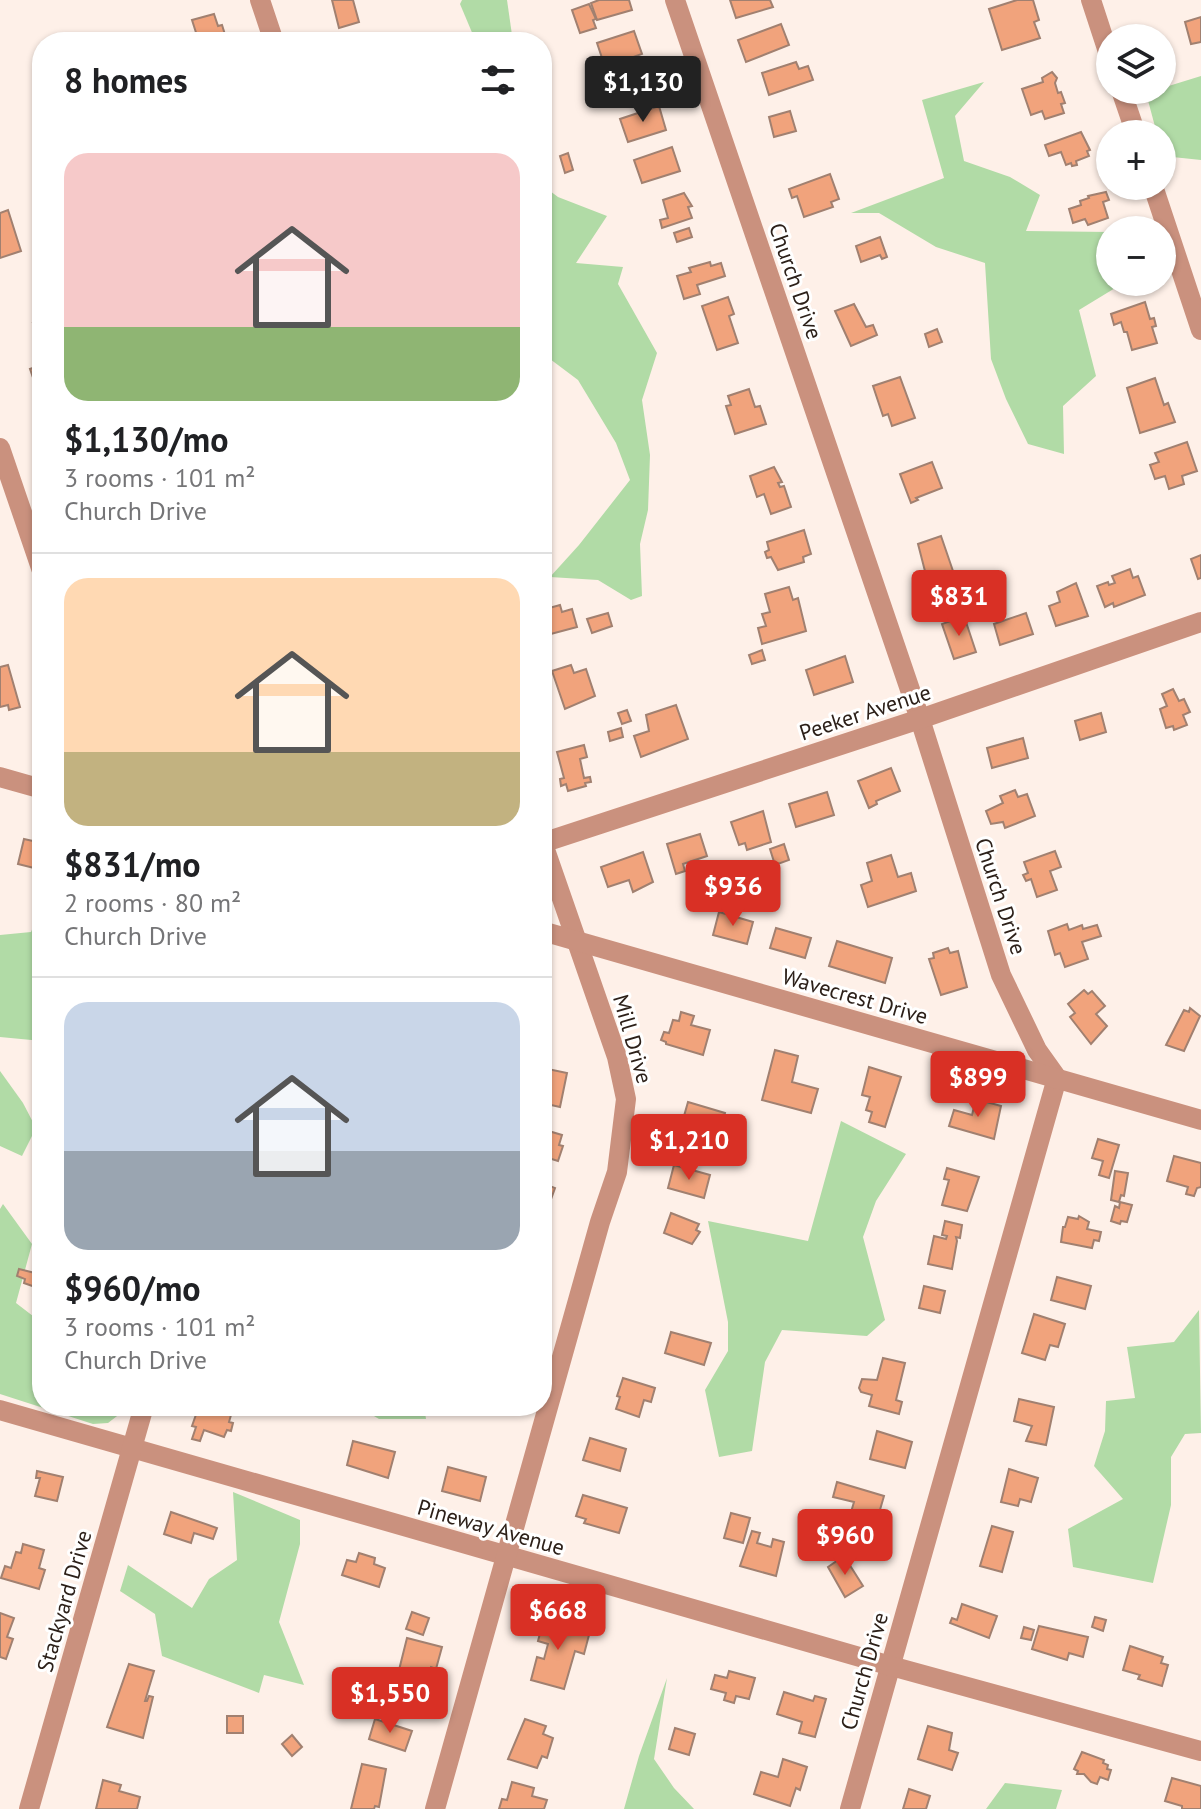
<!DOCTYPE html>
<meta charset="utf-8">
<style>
body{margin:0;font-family:"PT Sans",sans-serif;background:#f6f6f6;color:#202124;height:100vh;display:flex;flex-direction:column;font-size:30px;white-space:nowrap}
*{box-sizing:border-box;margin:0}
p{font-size:26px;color:#757577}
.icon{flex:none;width:44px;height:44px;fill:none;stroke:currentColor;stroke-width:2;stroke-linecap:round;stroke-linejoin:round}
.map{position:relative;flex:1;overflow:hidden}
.panel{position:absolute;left:32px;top:32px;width:520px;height:1384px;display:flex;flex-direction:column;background:#fff;border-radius:32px;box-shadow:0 2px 6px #0004}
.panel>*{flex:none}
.tools{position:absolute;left:1096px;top:24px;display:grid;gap:16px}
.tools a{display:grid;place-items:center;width:80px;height:80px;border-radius:50%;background:#fff;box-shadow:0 2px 6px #0004;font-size:40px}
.price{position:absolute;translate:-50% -68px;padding:0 18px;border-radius:8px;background:#d93025;color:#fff;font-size:26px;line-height:52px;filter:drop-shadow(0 2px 4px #0008)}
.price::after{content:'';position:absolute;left:50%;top:48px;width:24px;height:18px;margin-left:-12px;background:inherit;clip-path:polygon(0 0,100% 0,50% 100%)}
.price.on{background:#222;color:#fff}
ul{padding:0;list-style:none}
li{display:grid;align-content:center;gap:16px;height:424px;padding:0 32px}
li+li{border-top:2px solid #e0e0e0}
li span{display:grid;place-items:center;height:248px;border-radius:24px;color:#555}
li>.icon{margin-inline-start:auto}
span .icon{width:144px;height:144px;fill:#fffc;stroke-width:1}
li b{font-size:34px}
h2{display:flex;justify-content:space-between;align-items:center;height:96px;padding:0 32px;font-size:34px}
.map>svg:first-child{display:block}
.green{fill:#b1dba6}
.building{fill:#f1a37c;stroke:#a18070;stroke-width:2}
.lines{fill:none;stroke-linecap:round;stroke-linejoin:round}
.minor{stroke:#ca917e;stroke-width:20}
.tertiary{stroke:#ca917e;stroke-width:20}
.labels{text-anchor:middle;stroke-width:6;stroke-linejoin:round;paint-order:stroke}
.street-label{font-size:22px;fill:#2c2019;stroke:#fff}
</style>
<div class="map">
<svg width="1201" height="1809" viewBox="0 0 1201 1809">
<rect width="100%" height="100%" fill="#fef0e8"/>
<!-- green -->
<g class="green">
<path d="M462,0H507L513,42H476L460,4Z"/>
<path d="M1201,76V160L1163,156L1162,134H1157L1146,93Z"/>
<path d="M984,82L955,116L964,161L1010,177L1040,195L1026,231L1110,232V282H1125L1079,310L1096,376L1063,406L1064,454L1028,444L1006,399L991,359L985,263L936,247L879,213H851L944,178L922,100Z"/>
<path d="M542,185L558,197L607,216L576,263L623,267L618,284L657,353L642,400L650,455L648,510L640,544L642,596L631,600L598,580L550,577L579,545L630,480L616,443L578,380L542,353Z"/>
<path d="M42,905V1041L0,1037V935L31,932Z"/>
<path d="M0,1071L23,1103L36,1128L22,1156L0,1146Z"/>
<path d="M841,1121L906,1154L876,1201L863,1237L885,1320L867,1336L782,1330L765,1362L752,1451L719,1457L705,1390L728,1351V1322L708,1221L808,1241Z"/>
<path d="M3,1204L32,1244L16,1303L42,1323V1406H123L121,1413L108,1423L93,1424L0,1394V1209Z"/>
<path d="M1199,1310L1201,1433L1185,1434L1171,1457V1505L1153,1583L1073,1567L1068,1529L1123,1499L1094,1466L1105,1431L1106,1401L1135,1398L1127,1347L1174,1342Z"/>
<path d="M357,1406H424L426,1419H379Z"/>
<path d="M233,1492L300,1520V1544L279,1622L304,1685L264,1675L259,1693L162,1656L155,1614L120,1591L128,1565L192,1608L209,1579L237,1560Z"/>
<path d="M667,1678L654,1759L674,1788L694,1809H624L639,1756Z"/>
<path d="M1005,1783L1062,1790L1056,1809H986Z"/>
</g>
<!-- building -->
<g class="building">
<path d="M332,0H353L359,22L339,28Z"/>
<path d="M599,0H629L632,10L597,20L591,3Z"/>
<path d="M730,0H770L773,7L736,18Z"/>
<path d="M1017,0H1033L1039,20L1034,22L1040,38L1002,50L989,9Z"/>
<path d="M589,4L596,19L593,20L596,28L580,33L572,10Z"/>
<path d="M214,14L218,26L222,25L227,41L199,42L192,20Z"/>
<path d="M1201,17V42L1191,44L1185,22Z"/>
<path d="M781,24L789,45L746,62L738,40Z"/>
<path d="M634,31L642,54L605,67L597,43Z"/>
<path d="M796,62L799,69L808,66L813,80L769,95L762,73Z"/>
<path d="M647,69L654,91L618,103L611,81Z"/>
<path d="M1052,72L1057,78L1055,83L1058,93L1061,92L1065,103L1061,104L1064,113L1045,119L1042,111L1031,115L1022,89L1043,82L1042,78Z"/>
<path d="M659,106L666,130L628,142L620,119Z"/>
<path d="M790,111L796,131L774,137L769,117Z"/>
<path d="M1081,132L1090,150L1087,151L1089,156L1076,161L1077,165L1072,166L1071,163L1066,165L1061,152L1049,156L1045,145Z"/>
<path d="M672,147L680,171L642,183L634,160Z"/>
<path d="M568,153L573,170L565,173L560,156Z"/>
<path d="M830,174L839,199L831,202L833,207L804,217L797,196L792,198L789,189Z"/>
<path d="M1106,192L1109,200L1103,202L1108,218L1088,225L1085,219L1073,223L1069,209L1081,205L1080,201L1089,198L1088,196Z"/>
<path d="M684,193L692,206L688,207L692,218L662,228L660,220L668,218L663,200Z"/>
<path d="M8,210L21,251L0,258V213Z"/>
<path d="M689,228L692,237L677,242L674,233Z"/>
<path d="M880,237L887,257L882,259L880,255L861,262L856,246Z"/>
<path d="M710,262L711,266L721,263L725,276L697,285L700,294L684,299L677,276L691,272L689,268Z"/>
<path d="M728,297L734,314L729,316L738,343L717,350L702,306Z"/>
<path d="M1145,302L1150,319L1154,318L1156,326L1152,327L1157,343L1132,350L1127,332H1124L1121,322L1114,325L1111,314Z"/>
<path d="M854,304L866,327L873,325L877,335L851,346L835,311Z"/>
<path d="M42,312V329L37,332L33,323L37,322L35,315Z"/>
<path d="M937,329L942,342L929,347L925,334Z"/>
<path d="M42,365V404L30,369Z"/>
<path d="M900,377L915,418L892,426L888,414L883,416L873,386Z"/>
<path d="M1155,378L1164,405L1168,403L1175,422L1140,433L1127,388Z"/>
<path d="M749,389L755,407L760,406L766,424L735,434L726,406L731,405L728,396Z"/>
<path d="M1187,442L1197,471L1182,476L1184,484L1169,489L1165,476L1155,479L1150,465L1159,462L1155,453Z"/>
<path d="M932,462L942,488L916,498L918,500L911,503L900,474Z"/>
<path d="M774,467L782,482L778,483L780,487L784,486L791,507L771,514L764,494L757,497L750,476Z"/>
<path d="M804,530L811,554L803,557L804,562L778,570L771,557L767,558L765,552L769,550L767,542Z"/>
<path d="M941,536L953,571L927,579L918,544Z"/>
<path d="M1201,555V578L1198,579L1191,559Z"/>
<path d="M1130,569L1133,578L1138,576L1145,595L1114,607L1113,603L1105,607L1097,586L1108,582L1109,585L1115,583L1112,576Z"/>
<path d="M1076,583L1088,616L1056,626L1049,606L1060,602L1057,592Z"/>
<path d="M789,587L793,600L798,598L806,631L762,644L758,628L766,626L762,614L770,612L765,594Z"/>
<path d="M560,605L562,612L572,609L577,627L547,635L542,610Z"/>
<path d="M608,613L612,626L592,633L587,619Z"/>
<path d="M1026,613L1033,634L1000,645L994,624Z"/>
<path d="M964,616L976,652L954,659L942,624Z"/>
<path d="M762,650L765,660L752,664L749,655Z"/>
<path d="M845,656L853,682L814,695L806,670Z"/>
<path d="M8,665L20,707L9,710L8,705L0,707V667Z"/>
<path d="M571,665L574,673L586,669L595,696L565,709L552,671Z"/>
<path d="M1173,689L1179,701L1184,699L1190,712L1183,715L1187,725L1174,730L1173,726L1166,728L1160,709L1167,706L1162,694Z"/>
<path d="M676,705L688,739L641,757L634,736L649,731L646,715Z"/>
<path d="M627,710L631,721L622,724L618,713Z"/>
<path d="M1101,713L1106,732L1080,740L1075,721Z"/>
<path d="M621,728L623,737L610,741L608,732Z"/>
<path d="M1023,738L1028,758L992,768L987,748Z"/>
<path d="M584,745L587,757L580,759L584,778L590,777L591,782L585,783L586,786L568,791L566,784L561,786L560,779L564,778L557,752Z"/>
<path d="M891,768L900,791L876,801L877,804L869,808L858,781Z"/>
<path d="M1015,790L1018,797L1027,794L1035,816L1005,828L1003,822L991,824L986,811L1003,803L1000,796Z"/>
<path d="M827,792L834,815L796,827L789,804Z"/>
<path d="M763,811L771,842L747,850L745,843L739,845L731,822Z"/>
<path d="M700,834L707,856L683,864L685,871L676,874L667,844Z"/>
<path d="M24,839L42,843V870L18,864Z"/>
<path d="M784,844L789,860L775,865L770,849Z"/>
<path d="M1055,851L1061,867L1050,871L1057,890L1037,897L1031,879L1026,881L1023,875L1028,873L1024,862Z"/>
<path d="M643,852L653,882L633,892L629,880L608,887L601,867Z"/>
<path d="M891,855L898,877L911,873L916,891L868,907L861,885L872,881L867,863Z"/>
<path d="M719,912L753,922L747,944L713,935Z"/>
<path d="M1067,924L1069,930L1082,925L1083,929L1097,925L1101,936L1082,942L1088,959L1065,967L1060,953L1055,955L1048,931Z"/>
<path d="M776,928L811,938L805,958L770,948Z"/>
<path d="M837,941L892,958L885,983L829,966Z"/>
<path d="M948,948L950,953L958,951L967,987L941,995L929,959L934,958L933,953Z"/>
<path d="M1084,990L1088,994L1092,991L1105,1006L1096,1014L1107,1026L1091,1044L1070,1017L1075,1013L1068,1004Z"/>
<path d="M1190,1008L1200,1016L1184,1051L1166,1045L1184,1010L1189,1012Z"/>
<path d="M681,1012L694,1016L691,1025L710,1030L703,1055L666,1044V1042L661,1040L664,1032L669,1033L673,1020L679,1021Z"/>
<path d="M775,1050L798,1056L792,1082L818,1089L811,1113L762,1100Z"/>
<path d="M869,1067L901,1077L885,1127L869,1122L872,1112L866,1110L870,1097L862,1095Z"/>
<path d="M543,1068L567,1073L560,1107L542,1103Z"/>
<path d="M976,1099L1001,1106L994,1139L949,1126L954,1110L972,1115Z"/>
<path d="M688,1102L725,1113L719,1135L705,1131L704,1135H701L697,1150L676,1144Z"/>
<path d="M542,1129L562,1135L559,1145L563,1146L558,1161L542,1156Z"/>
<path d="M1098,1139L1119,1145L1109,1178L1099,1175L1103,1161L1092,1158Z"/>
<path d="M1174,1156L1201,1163V1187L1197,1188L1194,1196L1186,1194L1188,1187L1167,1181Z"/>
<path d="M674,1165L710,1175L704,1198L668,1188Z"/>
<path d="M947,1168L979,1177L967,1211L942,1205L949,1180L944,1179Z"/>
<path d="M1115,1171L1128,1173L1124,1196L1121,1195L1119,1202L1111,1200Z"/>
<path d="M542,1183L555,1188L550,1202L547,1201L542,1220Z"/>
<path d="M1120,1202L1132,1205L1127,1222L1121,1221L1120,1224L1111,1221L1115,1206L1119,1208Z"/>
<path d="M671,1213L699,1224L696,1230L700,1232L692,1244L664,1233Z"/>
<path d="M1079,1216L1089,1222L1087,1229L1101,1232L1099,1241L1094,1240L1092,1248L1061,1242L1063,1227H1065L1068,1217L1078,1219Z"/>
<path d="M945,1221L962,1225L960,1238L956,1237L957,1241L952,1269L928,1264L934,1236L946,1239L947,1236L942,1235Z"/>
<path d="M19,1269L39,1274L35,1287L24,1283L25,1279L17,1276Z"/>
<path d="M1057,1277L1091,1286L1085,1309L1051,1300Z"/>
<path d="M924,1286L945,1291L940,1313L919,1308Z"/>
<path d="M1034,1314L1065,1324L1058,1347L1050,1345L1045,1360L1022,1353Z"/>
<path d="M671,1332L711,1343L704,1365L665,1353Z"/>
<path d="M883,1358L905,1363L896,1400L902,1402L899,1414L869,1406L872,1395L861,1392L859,1388L862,1379L877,1380Z"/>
<path d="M623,1378L655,1388L651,1402L644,1400L639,1417L616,1409L620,1397L617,1396Z"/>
<path d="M1019,1399L1054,1407L1046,1445L1026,1441L1032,1426L1014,1421Z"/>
<path d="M199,1406L231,1415L229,1422L233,1423L231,1431L227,1430L224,1437L204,1430L200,1441L192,1439L196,1427L192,1426Z"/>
<path d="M877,1431L912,1442L905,1468L870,1459Z"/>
<path d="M590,1438L626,1449L620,1471L583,1460Z"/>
<path d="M353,1441L395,1452L388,1478L347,1465Z"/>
<path d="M448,1467L486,1477L480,1501L442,1491Z"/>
<path d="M1009,1469L1038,1478L1031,1502L1020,1499L1018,1506L1001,1502Z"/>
<path d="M37,1471L63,1477L57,1501L35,1496L40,1478H36Z"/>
<path d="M837,1482L884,1496L875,1527L849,1519L854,1502L833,1497Z"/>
<path d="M583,1495L627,1508L619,1533L584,1523L586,1519L576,1516Z"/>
<path d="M171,1512L217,1528L213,1539L194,1533L191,1543L164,1534Z"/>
<path d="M731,1513L750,1518L743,1543L724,1538Z"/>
<path d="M992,1526L1013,1532L1002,1572L980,1566Z"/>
<path d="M752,1531L760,1533L757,1543L771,1547L773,1539L784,1542L776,1576L740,1566Z"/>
<path d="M23,1544L44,1550L39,1568L45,1570L39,1589L1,1578L5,1566L11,1568L16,1552L21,1553Z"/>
<path d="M359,1553L375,1558L374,1564L385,1568L379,1587L342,1575L347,1560L356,1562Z"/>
<path d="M844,1556L863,1586L845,1597L828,1567Z"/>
<path d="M962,1604L997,1616L989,1638L950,1623L952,1618L957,1620Z"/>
<path d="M412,1612L429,1618L423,1635L406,1629Z"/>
<path d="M0,1613L14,1618L7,1637L13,1639L6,1659L0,1657Z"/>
<path d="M1095,1617L1106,1620L1103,1631L1092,1627Z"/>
<path d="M544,1618L583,1629L581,1633L589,1635L584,1654L575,1651L564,1689L531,1680L537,1657L544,1659L548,1644L538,1641Z"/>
<path d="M1039,1626L1088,1637L1083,1657L1069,1653L1067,1660L1032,1649Z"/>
<path d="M1024,1627L1034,1630L1031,1640L1021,1638Z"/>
<path d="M407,1638L442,1647L436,1669L431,1667L428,1678L412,1674L410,1681L397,1678Z"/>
<path d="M1130,1646L1163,1657L1161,1663L1168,1665L1162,1686L1138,1679L1140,1675L1123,1670Z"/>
<path d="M129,1664L154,1671L145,1701H147L149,1696L153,1697L143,1738L107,1727Z"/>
<path d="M729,1671L755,1678L749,1699L736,1696L734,1703L724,1700L726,1693L711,1689L715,1675L727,1678Z"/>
<path d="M784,1692L813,1701L815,1696L826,1699L815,1737L799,1733L802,1722L777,1714Z"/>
<rect x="227" y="1716" width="16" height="17"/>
<path d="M375,1719L412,1731L405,1751L369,1739Z"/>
<path d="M525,1719L546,1726L543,1734L553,1738L547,1758L542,1756L537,1768L508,1759Z"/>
<path d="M928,1726L952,1733L949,1750L958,1753L952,1770L918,1759Z"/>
<path d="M675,1728L695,1734L689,1755L669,1749Z"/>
<path d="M292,1735L302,1747L292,1756L282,1744Z"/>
<path d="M1082,1752L1104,1760L1103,1763L1108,1765L1107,1769L1111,1770L1108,1780L1100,1777L1097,1784L1091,1782L1084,1774H1077L1078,1771L1074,1769Z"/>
<path d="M783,1759L807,1767L800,1790L796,1788L790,1806L754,1794L761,1772L778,1777Z"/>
<path d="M362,1764L386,1769L379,1807L375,1806L374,1809H351Z"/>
<path d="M1172,1778L1201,1786V1809H1182V1806L1165,1801Z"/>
<path d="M103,1780L121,1785L119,1791L140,1797L137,1809H96Z"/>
<path d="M512,1782L534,1788L532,1796L547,1800L544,1809H499L502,1799L507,1800Z"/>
<path d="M909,1789L930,1796L926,1809H903Z"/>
</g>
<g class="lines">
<!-- minor -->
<g class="minor">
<path d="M260,0L274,42"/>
<path d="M675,0L920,719L1001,975L1037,1050L1057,1078L850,1809"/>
<path d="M1091,0L1110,58"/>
<path d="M1121,90L1136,134"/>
<path d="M1153,186L1201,330"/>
<path d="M0,448L42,571"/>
<path d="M542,843L920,719L1201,622"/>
<path d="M0,1410L891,1666L1201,1751"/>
<path d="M29,1809L144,1406"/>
<path d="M435,1809L600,1222L617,1172L626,1099L617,1057L542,841"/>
</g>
<!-- tertiary -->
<g class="tertiary">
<path d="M0,777L42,789"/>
<path d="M542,931L1201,1120"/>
</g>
</g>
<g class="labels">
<!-- street labels -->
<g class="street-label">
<text transform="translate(796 281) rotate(71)" y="8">Church Drive</text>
<text transform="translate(865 712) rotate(-18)" y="8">Peeker Avenue</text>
<text transform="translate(1001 896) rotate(72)" y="8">Church Drive</text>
<text transform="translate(855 996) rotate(16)" y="8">Wavecrest Drive</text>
<text transform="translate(633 1039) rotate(74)" y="8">Mill Drive</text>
<text transform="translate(491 1527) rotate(16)" y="8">Pineway Avenue</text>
<text transform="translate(64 1601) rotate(-74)" y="8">Stackyard Drive</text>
<text transform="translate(864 1671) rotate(-74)" y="8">Church Drive</text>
</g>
</g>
</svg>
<div class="tools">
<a><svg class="icon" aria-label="layers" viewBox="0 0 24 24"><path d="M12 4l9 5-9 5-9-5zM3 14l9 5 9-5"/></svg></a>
<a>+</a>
<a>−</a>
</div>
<b class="price on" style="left:643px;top:124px">$1,130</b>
<b class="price" style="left:959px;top:638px">$831</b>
<b class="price" style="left:733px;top:928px">$936</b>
<b class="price" style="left:978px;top:1119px">$899</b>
<b class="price" style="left:689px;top:1182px">$1,210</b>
<b class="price" style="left:845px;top:1577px">$960</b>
<b class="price" style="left:558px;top:1652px">$668</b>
<b class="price" style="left:390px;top:1735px">$1,550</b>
<section class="panel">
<h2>8 homes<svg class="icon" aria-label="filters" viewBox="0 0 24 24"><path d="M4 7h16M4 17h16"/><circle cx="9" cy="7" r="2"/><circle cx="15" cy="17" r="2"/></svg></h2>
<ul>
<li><span style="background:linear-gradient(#f6c9c9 70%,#8fb573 0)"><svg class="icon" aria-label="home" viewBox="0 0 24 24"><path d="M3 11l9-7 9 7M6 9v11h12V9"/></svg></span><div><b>$1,130/mo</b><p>3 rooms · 101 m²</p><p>Church Drive</p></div></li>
<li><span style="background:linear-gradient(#ffd9b3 70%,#c2b280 0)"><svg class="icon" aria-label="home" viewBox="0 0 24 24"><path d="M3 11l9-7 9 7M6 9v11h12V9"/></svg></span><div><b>$831/mo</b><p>2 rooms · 80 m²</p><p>Church Drive</p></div></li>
<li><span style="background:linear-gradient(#c9d6e8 60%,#9aa5b1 0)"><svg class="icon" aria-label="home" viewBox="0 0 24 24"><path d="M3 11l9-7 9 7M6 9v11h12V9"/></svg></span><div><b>$960/mo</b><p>3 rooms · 101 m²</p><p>Church Drive</p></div></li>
</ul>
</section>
</div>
